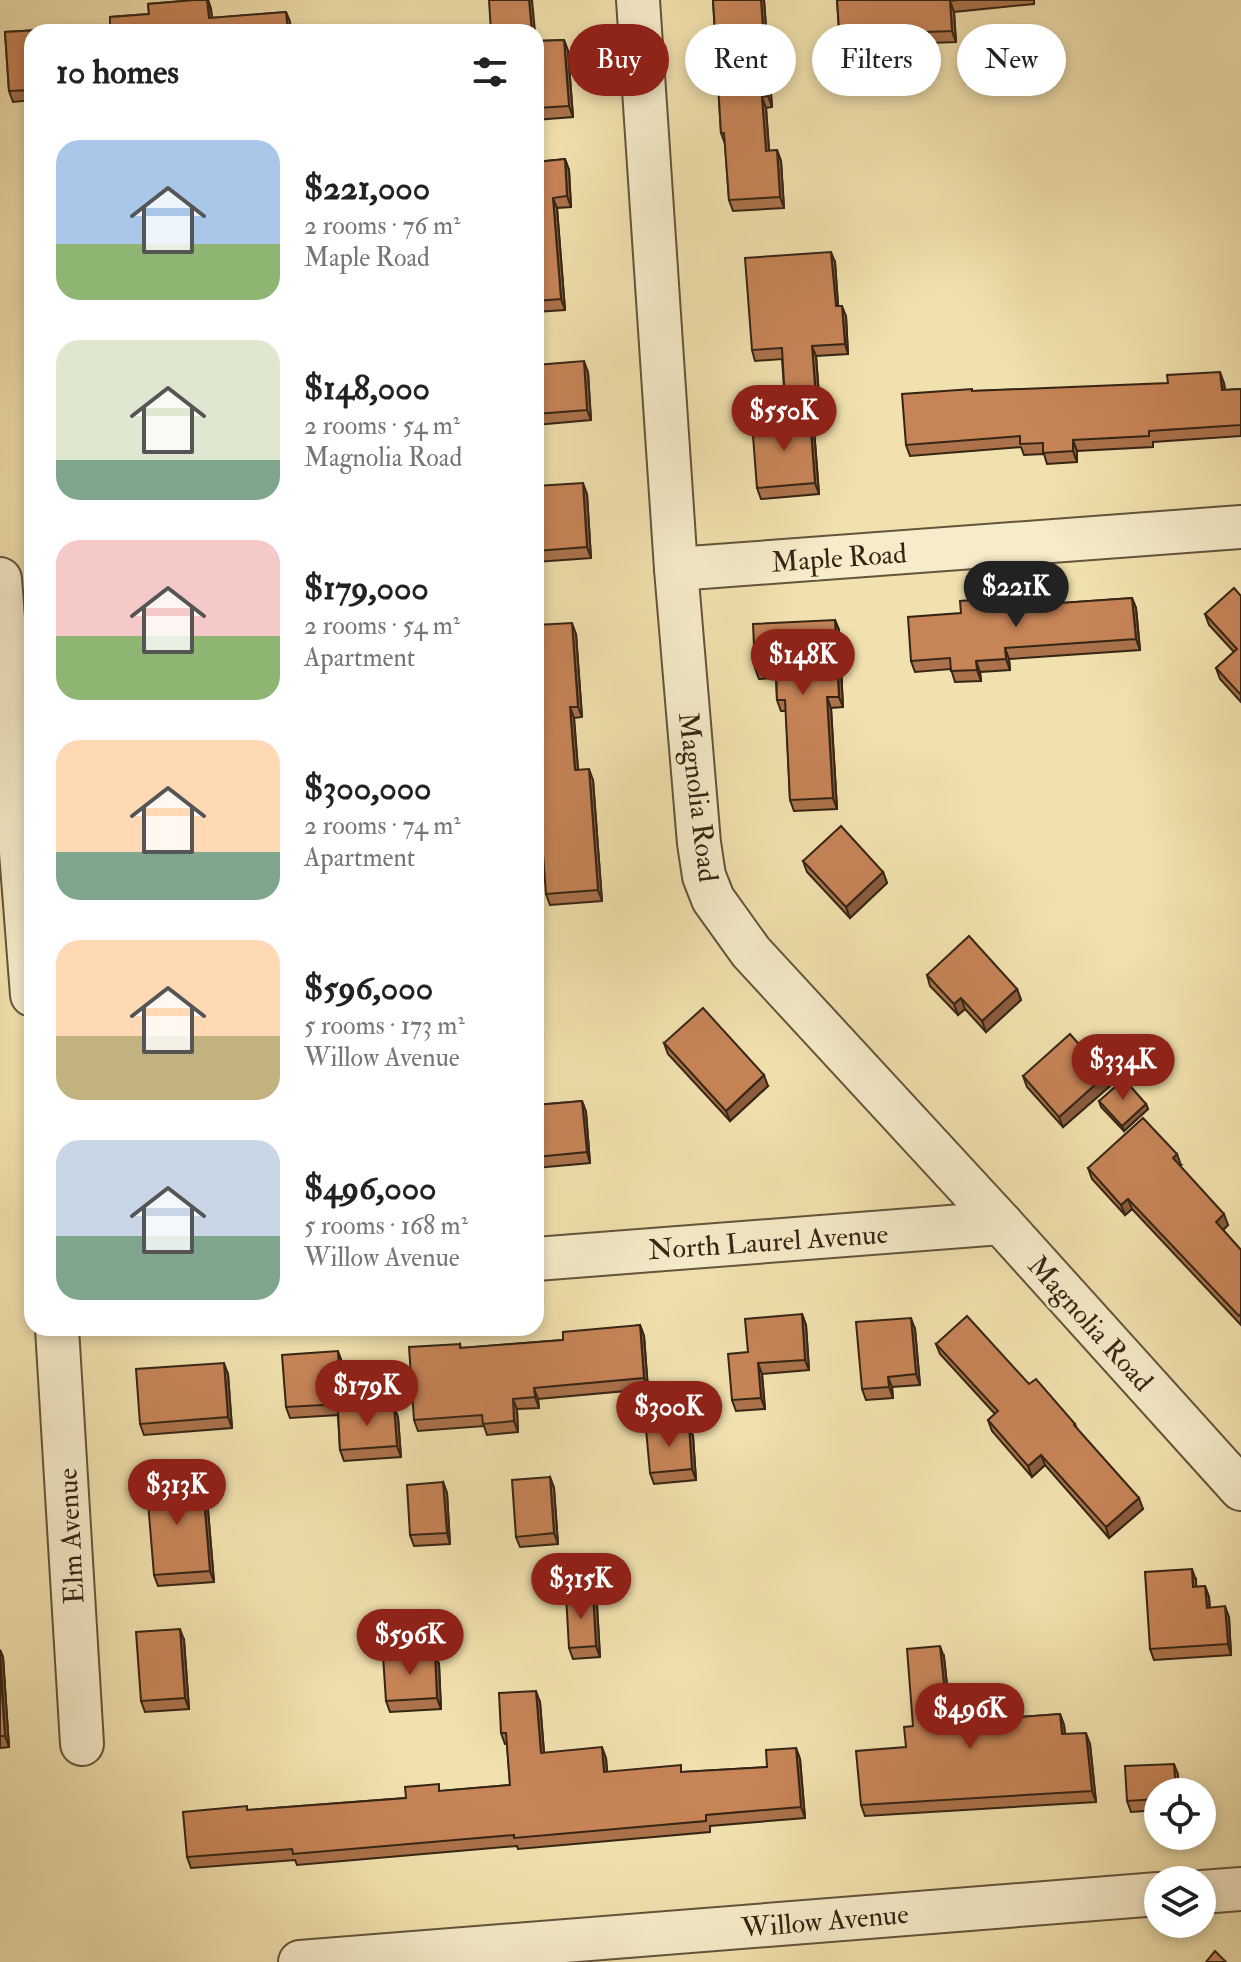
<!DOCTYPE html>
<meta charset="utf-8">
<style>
body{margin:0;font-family:"IM FELL Double Pica",serif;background:#f6f6f6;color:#222;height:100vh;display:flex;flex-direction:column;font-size:30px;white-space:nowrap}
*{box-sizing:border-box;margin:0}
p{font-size:26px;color:#767676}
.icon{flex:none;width:44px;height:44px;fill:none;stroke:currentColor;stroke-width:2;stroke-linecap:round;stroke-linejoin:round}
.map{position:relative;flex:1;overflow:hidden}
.sheet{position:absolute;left:24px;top:24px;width:520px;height:1312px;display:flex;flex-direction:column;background:#fff;border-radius:24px;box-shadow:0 4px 12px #0003}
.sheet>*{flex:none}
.banner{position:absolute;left:568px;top:24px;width:552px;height:72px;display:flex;gap:16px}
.buttons{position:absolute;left:1144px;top:1778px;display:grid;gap:16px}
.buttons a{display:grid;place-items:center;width:72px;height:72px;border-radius:50%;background:#fff;box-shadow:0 4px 12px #0003;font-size:40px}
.price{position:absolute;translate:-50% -68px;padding:0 18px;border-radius:28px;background:#8f2418;color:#fff;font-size:26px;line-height:52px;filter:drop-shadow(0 2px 4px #0008)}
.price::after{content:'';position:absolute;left:50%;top:48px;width:24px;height:18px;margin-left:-12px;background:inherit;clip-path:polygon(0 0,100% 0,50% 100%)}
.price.current{background:#222;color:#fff}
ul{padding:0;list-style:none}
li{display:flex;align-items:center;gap:24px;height:200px;padding:0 32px}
li span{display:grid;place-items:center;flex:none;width:224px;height:160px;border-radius:24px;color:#555}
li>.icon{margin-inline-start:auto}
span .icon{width:96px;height:96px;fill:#fffc;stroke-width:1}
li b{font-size:34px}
h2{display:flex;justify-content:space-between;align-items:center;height:96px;padding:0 32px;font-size:34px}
.chip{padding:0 28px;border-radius:36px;background:#fff;box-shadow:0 4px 12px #0003;font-size:28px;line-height:72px}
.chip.current{background:#8f2418;color:#fff}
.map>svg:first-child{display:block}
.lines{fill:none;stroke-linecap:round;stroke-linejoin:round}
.minor-casing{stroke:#64543b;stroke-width:46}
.minor{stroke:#f6ecca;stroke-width:42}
.wall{fill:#ab724b;stroke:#352515;stroke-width:2}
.shaded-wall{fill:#8b5c3d;stroke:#352515;stroke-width:2}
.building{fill:#c78457;stroke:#352515;stroke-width:2}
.labels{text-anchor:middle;stroke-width:6;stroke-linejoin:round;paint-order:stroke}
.street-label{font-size:28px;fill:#352515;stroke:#f6ecca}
</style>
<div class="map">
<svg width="1241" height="1962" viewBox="0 0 1241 1962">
<rect width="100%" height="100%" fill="#f1e1ae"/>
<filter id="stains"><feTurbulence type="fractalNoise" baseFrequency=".0025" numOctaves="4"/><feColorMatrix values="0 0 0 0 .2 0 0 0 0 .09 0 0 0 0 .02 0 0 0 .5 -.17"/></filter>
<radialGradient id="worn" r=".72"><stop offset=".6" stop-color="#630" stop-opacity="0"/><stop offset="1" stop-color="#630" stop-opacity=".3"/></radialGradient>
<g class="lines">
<defs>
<g id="minor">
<path d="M638,0L676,569L699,843L704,876L713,899L751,952L1001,1223L1241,1489"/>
<path d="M676,569L1241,527"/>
<path d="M0,579L32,995"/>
<path d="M536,1259L1001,1223"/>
<path d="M57,1328L82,1744"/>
<path d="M1202,1892L1241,1889"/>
<path d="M300,1962L1158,1894"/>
</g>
</defs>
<!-- minor casing -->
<use href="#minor" class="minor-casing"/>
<!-- minor -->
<use href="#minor" class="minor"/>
</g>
<!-- wall -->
<g class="wall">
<path d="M195,0H208L211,9L212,18L286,12L290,22L291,32H32V100L13,102L9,91L5,32L110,26V17L149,14L148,4Z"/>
<path d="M713,0H764L772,107L766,108L769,151L777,150L781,161L784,208L733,211L729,200L725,144L721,133Z"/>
<path d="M837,0H1034V4L954,12L956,42L930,43L932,64L845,70L841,59Z"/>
<path d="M564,40L568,51L573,117L536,120V41Z"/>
<path d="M565,159L569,170L571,207L557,208L565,310L536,312V162Z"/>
<path d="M835,262L838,306L846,316L848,354L816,356L820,408L789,411L785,401L782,359L755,361L752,350Z"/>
<path d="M536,365L588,372L591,420L536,425Z"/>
<path d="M1224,383L1225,390L1241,389V436L1153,442V447L1077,451V462L1047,464L1044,454L1024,455L1021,447L910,456L906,445L973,391Z"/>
<path d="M810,418L814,429L819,494L761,499L757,488Z"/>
<path d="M536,486L587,494L591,558L536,562Z"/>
<path d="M1241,596V702L1220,679L1216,668L1234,652L1209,625L1205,614Z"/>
<path d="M1132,598L1136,608L1140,650L1009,659L1010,670L980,672L981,681L955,682L951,669L915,672L911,661L961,613L1005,607Z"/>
<path d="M835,620L839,630L843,707L831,708L837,809L794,811L790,800L786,711H781L777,700L776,678L759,679L755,668Z"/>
<path d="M576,634L582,717L574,718L578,770L593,780L602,901L550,905L546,894Z"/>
<path d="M803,861L883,872L887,883L850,918L807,872Z"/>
<path d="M927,975L1017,989L1021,1000L986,1032L965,1009L958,1015L930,986Z"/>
<path d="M664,1043L768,1086L730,1121L668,1054Z"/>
<path d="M1023,1076L1110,1086L1063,1127L1027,1087Z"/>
<path d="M582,1101L586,1112L590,1163L536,1168V1105Z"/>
<path d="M1099,1101L1146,1104L1148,1109L1124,1131L1101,1107Z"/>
<path d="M1181,1165L1180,1166L1228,1225L1223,1230L1241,1250V1325L1132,1209L1125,1215L1092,1179L1088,1168Z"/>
<path d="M802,1314L806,1325L809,1370L762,1374L765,1409L736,1411L732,1400L748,1352Z"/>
<path d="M640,1325L644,1336L648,1389L538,1399L539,1408L517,1409L518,1432L487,1435L484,1426L418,1431L414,1420L460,1344L461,1348L563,1340Z"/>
<path d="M915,1329L920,1385L892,1387L893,1398L866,1400L862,1389Z"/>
<path d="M936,1344L1029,1384L1075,1424L1077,1429L1143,1509L1109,1538L1045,1465L1032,1477L992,1431L988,1420L995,1414L940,1354Z"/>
<path d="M342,1362L345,1410L398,1417L401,1457L344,1461L340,1450L338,1415L290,1418L286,1407Z"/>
<path d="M228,1374L232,1428L144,1435L140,1424Z"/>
<path d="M693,1436L696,1480L654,1484L650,1473Z"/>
<path d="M550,1477L554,1488L558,1544L520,1547L516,1537Z"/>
<path d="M443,1482L447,1493L450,1544L414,1546L410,1535Z"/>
<path d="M194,1485L196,1500L208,1510L214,1582L158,1586L154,1575Z"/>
<path d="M1196,1580V1587L1205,1586L1209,1597L1210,1608L1229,1617L1231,1655L1154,1660L1150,1649Z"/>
<path d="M593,1594L597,1605L600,1657L573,1659L569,1648Z"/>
<path d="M184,1640L189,1709L145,1712L141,1701Z"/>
<path d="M0,1650L3,1657L9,1747L0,1748Z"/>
<path d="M944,1657L951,1722L1060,1714L1064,1725L1065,1734L1090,1744L1096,1802L865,1816L861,1805L906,1747L913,1726Z"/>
<path d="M439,1664L441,1709L390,1712L386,1701Z"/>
<path d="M540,1702L544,1753L606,1758L607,1772H683L767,1767L796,1748L800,1759L805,1818L710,1826V1832L518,1849L517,1846L297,1865L295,1860L191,1868L187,1857L248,1810L406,1798L441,1791L510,1785L507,1744H505L501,1733Z"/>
<path d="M1178,1774L1158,1792V1810L1131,1812L1127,1801Z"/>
</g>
<!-- shaded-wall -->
<g class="shaded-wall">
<path d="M208,0L211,9L213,29L209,18Z"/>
<path d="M529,0H532L535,32H532Z"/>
<path d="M761,0H764L772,107L768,96Z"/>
<path d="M950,1L954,12L956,42L952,31Z"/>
<path d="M286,12L290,22L291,32H288Z"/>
<path d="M926,32L930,43L932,64L928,53Z"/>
<path d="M564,40L568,51L573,117L569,106Z"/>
<path d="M762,97L766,108L770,162L766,151Z"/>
<path d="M777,150L781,161L784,208L780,197Z"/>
<path d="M565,159L569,170L571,207L567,196Z"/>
<path d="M553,198L557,208L565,310L561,299Z"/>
<path d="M831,252L835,262L839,317L836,306Z"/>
<path d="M842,306L846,316L848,354L845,344Z"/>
<path d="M812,346L816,356L820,408L816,398Z"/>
<path d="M584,361L588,372L591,420L587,410Z"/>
<path d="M1220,372L1224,383L1226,401L1222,390Z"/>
<path d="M810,418L814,429L819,494L815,483Z"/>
<path d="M1073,440L1077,451V462L1073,451Z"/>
<path d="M583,483L587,494L591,558L587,547Z"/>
<path d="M1132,598L1136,608L1140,650L1136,639Z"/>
<path d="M835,620L839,630L843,707L839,697Z"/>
<path d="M572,623L576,634L582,717L578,707Z"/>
<path d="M1005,648L1009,659L1010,670L1006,659Z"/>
<path d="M976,661L980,672L981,681L977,670Z"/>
<path d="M827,697L831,708L837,809L833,798Z"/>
<path d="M570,707L574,718L579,781L575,770Z"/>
<path d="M589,769L593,780L602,901L598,890Z"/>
<path d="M883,872L887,883L850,918L846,907Z"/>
<path d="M1017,989L1021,1000L986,1032L982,1021Z"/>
<path d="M961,998L965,1009L958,1015L954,1004Z"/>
<path d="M764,1075L768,1086L730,1121L726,1111Z"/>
<path d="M1106,1075L1110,1086L1063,1127L1059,1117Z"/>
<path d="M582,1101L586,1112L590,1163L587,1152Z"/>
<path d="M1146,1104L1148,1109L1124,1131L1122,1126Z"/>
<path d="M1177,1154L1181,1165L1177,1169L1173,1158Z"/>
<path d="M1128,1199L1132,1209L1125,1215L1121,1205Z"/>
<path d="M1224,1214L1228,1225L1220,1233L1216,1222Z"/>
<path d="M802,1314L806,1325L809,1370L805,1360Z"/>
<path d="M911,1318L915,1329L920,1385L916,1374Z"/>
<path d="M640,1325L644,1336L648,1389L644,1378Z"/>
<path d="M338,1351L342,1362L345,1414L341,1404Z"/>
<path d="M224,1363L228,1374L232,1428L228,1417Z"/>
<path d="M758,1363L762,1374L765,1409L761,1398Z"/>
<path d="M888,1377L892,1387L893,1398L889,1387Z"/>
<path d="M534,1388L538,1399L539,1408L535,1397Z"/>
<path d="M513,1399L517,1409L518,1432L514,1421Z"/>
<path d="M394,1406L398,1417L401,1457L397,1446Z"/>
<path d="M689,1426L693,1436L696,1480L692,1469Z"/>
<path d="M1041,1455L1045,1465L1032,1477L1028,1466Z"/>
<path d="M190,1474L194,1485L196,1511L192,1500Z"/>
<path d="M550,1477L554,1488L558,1544L554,1533Z"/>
<path d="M443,1482L447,1493L450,1544L447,1533Z"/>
<path d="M1139,1498L1143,1509L1109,1538L1106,1527Z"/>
<path d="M204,1499L208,1510L214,1582L210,1571Z"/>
<path d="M1192,1569L1196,1580L1197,1598L1193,1587Z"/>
<path d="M1205,1586L1209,1597L1210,1619L1207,1608Z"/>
<path d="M593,1594L597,1605L600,1657L596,1646Z"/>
<path d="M1225,1606L1229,1617L1231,1655L1228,1644Z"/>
<path d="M180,1629L184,1640L189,1709L185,1698Z"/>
<path d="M940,1646L944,1657L952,1733L948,1722Z"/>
<path d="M0,1650L3,1657L9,1747L5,1736Z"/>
<path d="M435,1653L439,1664L441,1709L437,1698Z"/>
<path d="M536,1691L540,1702L545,1764L541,1753Z"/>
<path d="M1060,1714L1064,1725L1066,1745L1062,1734Z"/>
<path d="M1086,1733L1090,1744L1096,1802L1092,1791Z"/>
<path d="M602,1747L606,1758L608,1783L604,1772Z"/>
<path d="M796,1748L800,1759L805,1818L801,1807Z"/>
<path d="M1174,1764L1178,1774L1179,1792H1176Z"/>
</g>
<!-- building -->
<g class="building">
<path d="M195,0H207L209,18L286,12L288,32H32V90L9,91L5,32L110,26V17L149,14L148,4Z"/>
<path d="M489,0H529L532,32H491Z"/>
<path d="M713,0H761L768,96L762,97L766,151L777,150L780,197L729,200L724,133H721Z"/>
<path d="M837,0H958L950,1L952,31L926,32L928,53L841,59Z"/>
<path d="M564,40L569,106L536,108V41Z"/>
<path d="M565,159L567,196L553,198L561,299L536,301V162Z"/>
<path d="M831,252L836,306H842L845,344L812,346L816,398L785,401L782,348L752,350L745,258Z"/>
<path d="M584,361L587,410L536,414V365Z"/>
<path d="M1220,372L1222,390L1241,389V425L1149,431V436L1073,440V451L1043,453V443L1020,444V436L906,445L902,394L972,389V391L1168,383L1167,375Z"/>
<path d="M810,418L815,483L757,488L752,423Z"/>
<path d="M583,483L587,547L536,551V486Z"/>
<path d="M1234,588L1241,596V695L1216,668L1237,649L1205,614Z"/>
<path d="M1002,598L1003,607L1132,598L1136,639L1005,648L1006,659L976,661L977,670L951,671L950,658L911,661L908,617L961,613L960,601Z"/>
<path d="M835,620L839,697H827L833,798L790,800L785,700H777L776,667L755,668L753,624Z"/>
<path d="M572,623L578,707H570L575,770L589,769L598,890L546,894L536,759V625Z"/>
<path d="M841,826L883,872L846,907L803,861Z"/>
<path d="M969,936L1017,989L982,1021L961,998L954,1004L927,975Z"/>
<path d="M703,1008L764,1075L726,1111L664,1043Z"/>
<path d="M1070,1034L1106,1075L1059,1117L1023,1076Z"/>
<path d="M1124,1079L1146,1104L1122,1126L1099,1101Z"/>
<path d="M582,1101L587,1152L536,1157V1105Z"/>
<path d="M1143,1118L1177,1154L1173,1158L1224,1214L1216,1222L1241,1250V1314L1239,1316L1128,1199L1121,1205L1088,1168Z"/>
<path d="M802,1314L805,1360L758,1363L761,1398L732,1400L728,1354L748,1352L745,1319Z"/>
<path d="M967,1316L1029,1384L1036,1379L1075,1424L1074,1425L1139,1498L1106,1527L1041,1455L1028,1466L988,1420L998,1411L936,1344Z"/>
<path d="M911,1318L916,1374L888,1377L889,1387L862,1389L856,1322Z"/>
<path d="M640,1325L644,1378L534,1388L535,1397L513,1399L514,1421L483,1424L482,1415L414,1420L409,1347L460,1344V1348L563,1340V1332Z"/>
<path d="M338,1351L341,1404L286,1407L282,1355Z"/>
<path d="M224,1363L228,1417L140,1424L136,1369Z"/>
<path d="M394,1406L397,1446L340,1450L338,1410Z"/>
<path d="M689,1426L692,1469L650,1473L646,1429Z"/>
<path d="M190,1474L192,1500L204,1499L210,1571L154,1575L146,1478Z"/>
<path d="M550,1477L554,1533L516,1537L512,1480Z"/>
<path d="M443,1482L447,1533L410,1535L407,1485Z"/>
<path d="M1192,1569L1193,1587L1205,1586L1207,1608L1225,1606L1228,1644L1150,1649L1145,1572Z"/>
<path d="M593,1594L596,1646L569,1648L566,1595Z"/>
<path d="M180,1629L185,1698L141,1701L136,1632Z"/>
<path d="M940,1646L948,1722L1060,1714L1062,1734L1086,1733L1092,1791L861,1805L856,1751L906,1747L904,1727L913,1726L907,1649Z"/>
<path d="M435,1653L437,1698L386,1701L383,1656Z"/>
<path d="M0,1663L5,1736H0Z"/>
<path d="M536,1691L541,1753L602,1747L604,1772L681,1765V1772L767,1767L766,1750L796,1748L801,1807L706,1815V1821L514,1838V1835L293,1854L292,1849L187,1857L183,1812L247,1806V1810L406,1798L405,1787L439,1784V1791L510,1785L506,1733H501L499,1693Z"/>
<path d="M1174,1764L1176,1792H1158V1799L1127,1801L1125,1766Z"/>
<path d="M1215,1951L1226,1962H1206Z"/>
</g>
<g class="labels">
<!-- street labels -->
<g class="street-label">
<text transform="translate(839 557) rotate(-4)" y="10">Maple Road</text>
<text transform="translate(699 797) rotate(83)" y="10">Magnolia Road</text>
<text transform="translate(768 1241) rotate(-4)" y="10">North Laurel Avenue</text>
<text transform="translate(1091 1323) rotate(48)" y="10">Magnolia Road</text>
<text transform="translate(70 1536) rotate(-93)" y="10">Elm Avenue</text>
<text transform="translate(825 1920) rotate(-5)" y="10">Willow Avenue</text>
</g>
</g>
<rect width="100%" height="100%" filter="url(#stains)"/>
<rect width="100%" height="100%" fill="url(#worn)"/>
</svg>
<div class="buttons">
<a><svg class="icon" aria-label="locate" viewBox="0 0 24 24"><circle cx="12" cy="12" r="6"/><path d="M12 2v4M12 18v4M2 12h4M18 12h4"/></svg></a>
<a><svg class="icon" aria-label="layers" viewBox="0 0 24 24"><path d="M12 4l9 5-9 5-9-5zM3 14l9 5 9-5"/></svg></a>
</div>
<b class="price" style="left:784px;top:453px">$550K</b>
<b class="price current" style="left:1016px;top:629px">$221K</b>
<b class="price" style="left:803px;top:697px">$148K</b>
<b class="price" style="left:1123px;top:1102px">$334K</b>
<b class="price" style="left:367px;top:1428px">$179K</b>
<b class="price" style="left:669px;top:1449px">$300K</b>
<b class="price" style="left:177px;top:1527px">$313K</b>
<b class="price" style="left:581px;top:1621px">$315K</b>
<b class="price" style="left:410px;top:1677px">$596K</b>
<b class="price" style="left:970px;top:1751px">$496K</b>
<div class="banner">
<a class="chip current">Buy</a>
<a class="chip">Rent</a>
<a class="chip">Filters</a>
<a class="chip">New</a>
</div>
<section class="sheet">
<h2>10 homes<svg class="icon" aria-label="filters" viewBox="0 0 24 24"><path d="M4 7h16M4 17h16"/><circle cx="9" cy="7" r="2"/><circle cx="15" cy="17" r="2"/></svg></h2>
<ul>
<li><span style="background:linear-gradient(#a9c7e8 65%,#8fb573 0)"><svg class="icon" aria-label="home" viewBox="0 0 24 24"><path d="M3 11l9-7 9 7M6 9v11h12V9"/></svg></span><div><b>$221,000</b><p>2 rooms · 76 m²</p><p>Maple Road</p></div></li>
<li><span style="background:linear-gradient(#dfe7d0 75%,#7fa58c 0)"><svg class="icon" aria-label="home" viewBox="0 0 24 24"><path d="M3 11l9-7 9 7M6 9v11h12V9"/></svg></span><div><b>$148,000</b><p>2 rooms · 54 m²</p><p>Magnolia Road</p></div></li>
<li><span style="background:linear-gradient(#f6c9c9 60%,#8fb573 0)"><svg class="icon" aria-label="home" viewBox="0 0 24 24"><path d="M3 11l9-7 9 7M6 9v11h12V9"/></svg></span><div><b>$179,000</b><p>2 rooms · 54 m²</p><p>Apartment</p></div></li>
<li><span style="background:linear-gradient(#ffd9b3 70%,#7fa58c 0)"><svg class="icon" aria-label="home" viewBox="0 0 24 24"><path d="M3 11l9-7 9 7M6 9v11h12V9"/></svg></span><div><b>$300,000</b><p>2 rooms · 74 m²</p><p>Apartment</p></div></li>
<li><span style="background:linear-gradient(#ffd9b3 60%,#c2b280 0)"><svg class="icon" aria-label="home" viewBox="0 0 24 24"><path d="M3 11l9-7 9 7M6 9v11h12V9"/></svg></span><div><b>$596,000</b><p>5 rooms · 173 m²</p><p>Willow Avenue</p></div></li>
<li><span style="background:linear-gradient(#c9d6e8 60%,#7fa58c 0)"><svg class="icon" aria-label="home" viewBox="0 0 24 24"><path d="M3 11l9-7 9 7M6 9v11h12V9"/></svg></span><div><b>$496,000</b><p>5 rooms · 168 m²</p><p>Willow Avenue</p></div></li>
</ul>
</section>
</div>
